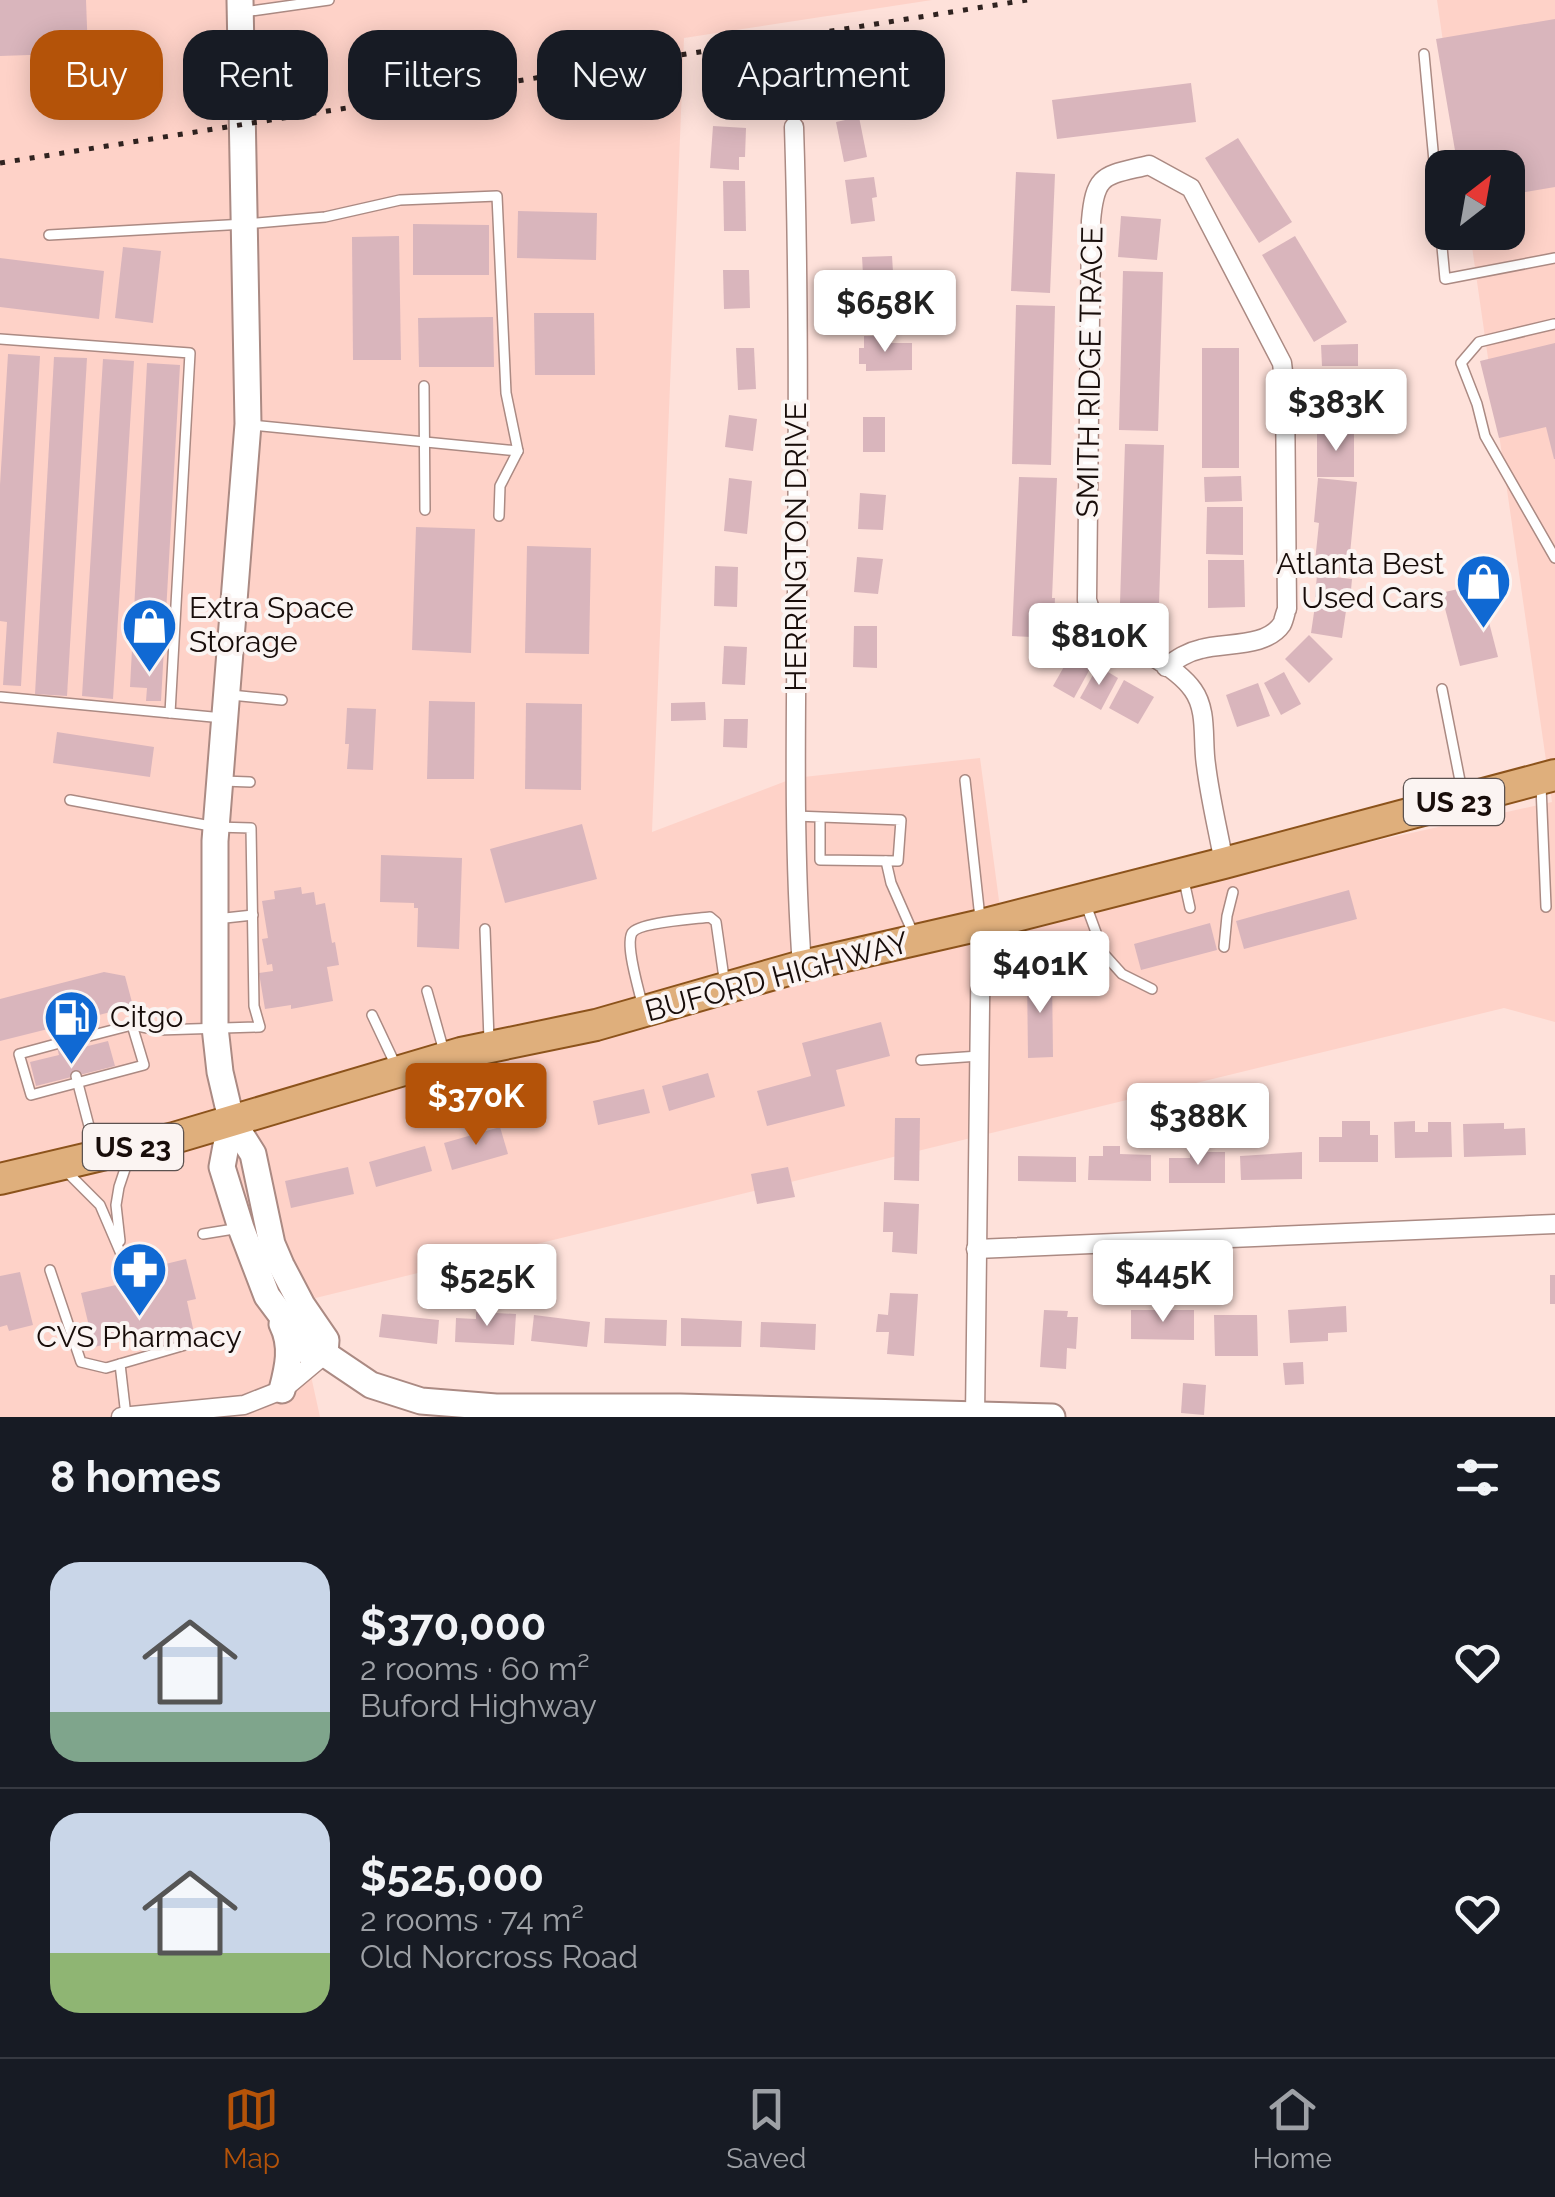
<!DOCTYPE html>
<meta charset="utf-8">
<style>
body{margin:0;font-family:Raleway,sans-serif;background:#242831;color:#f1f3f6;height:100vh;display:flex;flex-direction:column;font-size:38px;white-space:nowrap}
*{box-sizing:border-box;margin:0}
p{font-size:32px;color:#9ea1a6}
.icon{flex:none;width:55px;height:55px;fill:none;stroke:currentColor;stroke-width:2;stroke-linecap:round;stroke-linejoin:round}
.map{position:relative;height:1417px;overflow:hidden}
.panel{display:flex;flex-direction:column;background:#171b24;flex:1}
.panel>*{flex:none}
.guide{position:absolute;left:30px;top:30px;width:1000px;height:90px;display:flex;gap:20px}
.needle{width:65px;rotate:31deg}
.tools{position:absolute;left:1425px;top:150px;display:grid;gap:20px}
.tools a{display:grid;place-items:center;width:100px;height:100px;border-radius:20px;background:#171b24;box-shadow:0 5px 25px #0003;font-size:50px}
.price{position:absolute;translate:-50% -85px;padding:0 22px;border-radius:10px;background:#fff;color:#222;font-size:32px;line-height:65px;filter:drop-shadow(0 2px 5px #0008)}
.price::after{content:'';position:absolute;left:50%;top:60px;width:30px;height:22px;margin-left:-15px;background:inherit;clip-path:polygon(0 0,100% 0,50% 100%)}
.price.current{background:#b45309;color:#fff}
ul{padding:0;list-style:none}
li{display:flex;align-items:center;gap:30px;height:250px;padding:0 50px}
li+li{border-top:2px solid #363941}
li span{display:grid;place-items:center;flex:none;width:280px;height:200px;border-radius:30px;color:#555}
li>.icon{margin-inline-start:auto}
span .icon{width:120px;height:120px;fill:#fffc;stroke-width:1}
li b{font-size:42px}
h2{display:flex;justify-content:space-between;align-items:center;height:120px;padding:0 50px;font-size:42px}
.pill{padding:0 35px;border-radius:30px;background:#171b24;box-shadow:0 5px 25px #0003;font-size:35px;line-height:90px}
.pill.current{background:#b45309;color:#fff}
.menu{display:flex;justify-content:space-around;align-items:center;height:140px;border-top:2px solid #363941;background:#171b24;font-size:28px;color:#9ea1a6}
.menu a{display:grid;justify-items:center;gap:5px}
.menu .current{color:#b45309}
.map>svg:first-child{display:block}
.built{fill:#fed2c8}
.building{fill:#d9b5bc}
.lines{fill:none;stroke-linecap:round;stroke-linejoin:round}
.lane-casing{stroke:#ab8a83;stroke-width:12}
.street-casing{stroke:#ab8a83;stroke-width:21}
.secondary-casing{stroke:#ab8a83;stroke-width:29}
.primary-casing{stroke:#8c531b;stroke-width:34}
.lane{stroke:#fff;stroke-width:9}
.street{stroke:#fff;stroke-width:18}
.secondary{stroke:#fff;stroke-width:25}
.primary{stroke:#dfaf7c;stroke-width:30}
.rail{stroke:#302320;stroke-width:5;stroke-dasharray:5 10;stroke-linecap:butt}
.labels{text-anchor:middle;stroke-width:8;stroke-linejoin:round;paint-order:stroke}
.shield{fill:#fbf4f2;stroke:#5c5250;stroke-width:2.5}
.shield-label{font-size:28px;font-weight:bold;fill:#180d0a}
.street-label{font-size:30px;fill:#180d0a;stroke:#fbf4f2}
.poi-label{font-size:30px;fill:#180d0a;stroke:#fbf4f2;text-anchor:start}
</style>
<div class="map">
<svg width="1555" height="1417" viewBox="0 0 1555 1417">
<rect width="100%" height="100%" fill="#fee1da"/>
<!-- built -->
<path class="built" d="M0,0H932L684,38L652,832L794,778L980,758L1002,923L1552,802L1470,233L1508,232V168L1461,167L1437,0H1555V1022L1504,1008L295,1303L320,1417H0Z"/>
<!-- building -->
<g class="building">
<path d="M0,0H86L88,53L0,56Z"/>
<path d="M1555,19V187L1508,195V168H1458L1436,39Z"/>
<path d="M1191,83L1196,122L1057,139L1052,100Z"/>
<path d="M859,117L867,157L844,162L836,122Z"/>
<path d="M713,126L746,128L745,157H739V170L710,168Z"/>
<path d="M1238,138L1292,222L1259,243L1205,158Z"/>
<path d="M1016,172L1055,174L1050,293L1011,291Z"/>
<path d="M874,177L877,197L872,198L875,221L851,224L845,180Z"/>
<path d="M723,181H745L746,231H724Z"/>
<path d="M518,211L597,213L596,260L517,258Z"/>
<path d="M1121,216L1161,219L1157,260L1118,257Z"/>
<path d="M413,224L489,225V275H413Z"/>
<path d="M399,236L401,360H353L352,237Z"/>
<path d="M1295,236L1347,322L1314,342L1262,255Z"/>
<path d="M123,247L161,251L153,323L115,318Z"/>
<path d="M892,256L894,289L864,291L862,257Z"/>
<path d="M0,258L104,271L99,319L0,307Z"/>
<path d="M723,270H749L750,308L724,309Z"/>
<path d="M1123,271L1163,272L1158,431L1119,430Z"/>
<path d="M1016,305L1055,306L1051,465L1012,464Z"/>
<path d="M534,313H594L595,375H535Z"/>
<path d="M493,317L494,367H419L418,318Z"/>
<path d="M864,336H892L891,343H912V370L866,371V364H859V348H864Z"/>
<path d="M1555,343V459H1554L1546,427L1499,438L1480,361Z"/>
<path d="M1358,344V366H1322L1321,345Z"/>
<path d="M736,348H754L756,389L738,390Z"/>
<rect x="1202" y="348" width="37" height="120"/>
<path d="M8,354L40,356L21,686L3,685L7,622L0,621V485Z"/>
<path d="M54,357L87,358L67,696L35,694Z"/>
<path d="M103,359L134,361L113,699L82,696Z"/>
<path d="M147,363L180,365L161,701H146L147,688L130,687Z"/>
<path d="M1321,371L1356,373L1355,397L1327,398L1357,399L1356,424L1320,422Z"/>
<path d="M729,415L757,419L753,451L725,447Z"/>
<rect x="863" y="417" width="22" height="35"/>
<rect x="1317" y="430" width="37" height="47"/>
<path d="M1125,444L1164,445L1159,604L1120,603Z"/>
<path d="M1241,476L1242,501L1205,502L1204,477Z"/>
<path d="M1019,477L1057,478L1052,598H1055L1053,638L1012,636Z"/>
<path d="M729,478L752,481L747,534L724,531Z"/>
<path d="M1318,478L1357,482L1348,574L1314,571L1319,523L1314,522Z"/>
<path d="M860,493L886,495L883,530L858,529Z"/>
<path d="M1207,507H1243V555L1206,554Z"/>
<path d="M416,527L475,529L471,653L412,650Z"/>
<path d="M527,546L591,548L589,654L525,653Z"/>
<path d="M857,557L883,559L878,594L854,592Z"/>
<path d="M1208,560H1244L1245,607L1208,608Z"/>
<path d="M715,566L738,567L737,607L714,606Z"/>
<path d="M1317,575L1352,579L1350,601L1315,597Z"/>
<path d="M1479,584L1498,657L1460,666L1441,593Z"/>
<path d="M1316,599L1347,604L1342,638L1311,633Z"/>
<path d="M854,626H877V668L853,667Z"/>
<path d="M1309,635L1333,659L1309,683L1285,659Z"/>
<path d="M724,646L747,647L745,685L722,684Z"/>
<path d="M1070,656L1091,667L1074,698L1053,686Z"/>
<path d="M1098,666L1118,678L1101,710L1080,698Z"/>
<path d="M1284,672L1301,704L1281,715L1264,683Z"/>
<path d="M1124,680L1154,697L1138,724L1109,708Z"/>
<path d="M1258,683L1270,716L1237,727L1226,695Z"/>
<path d="M429,701L475,702L474,779H427Z"/>
<path d="M705,702L706,720L671,721V703Z"/>
<path d="M526,703L582,704L581,790L525,789Z"/>
<path d="M347,708L376,709L373,770L347,769L349,744H345Z"/>
<path d="M724,719H748L747,748L723,747Z"/>
<path d="M57,732L154,747L150,777L53,763Z"/>
<path d="M582,824L597,879L505,903L490,849Z"/>
<path d="M381,855L462,858L459,949L417,947L418,908H414V903L380,902Z"/>
<path d="M301,887L302,894L314,892L316,905L325,903L332,943L335,942L339,965L327,967L333,1001L291,1009V1005L265,1009L259,973L273,971L272,964L267,965L262,939L268,938L262,901L275,899L274,891Z"/>
<path d="M1349,890L1357,919L1244,949L1236,921Z"/>
<path d="M1210,923L1217,950L1141,970L1134,944Z"/>
<path d="M104,972L125,976L133,1006L65,1024L72,1050L108,1041L115,1066L36,1086L30,1062L59,1055L52,1028L0,1041V999Z"/>
<path d="M1027,975H1052L1053,1057L1028,1058Z"/>
<path d="M881,1022L890,1056L836,1070L845,1106L767,1126L757,1091L811,1076L802,1043Z"/>
<path d="M708,1073L715,1097L669,1111L662,1086Z"/>
<path d="M644,1089L650,1113L598,1125L593,1101Z"/>
<path d="M895,1118H920L919,1181L894,1180Z"/>
<path d="M1342,1121H1370V1135H1378V1162H1319V1137H1342Z"/>
<path d="M1415,1121V1132H1428V1122H1451L1452,1157L1395,1158L1394,1122Z"/>
<path d="M1504,1123V1129L1525,1128L1526,1155L1464,1157L1463,1124Z"/>
<path d="M500,1127L508,1154L452,1170L444,1143Z"/>
<path d="M425,1146L432,1171L376,1187L369,1162Z"/>
<path d="M1103,1146H1120V1154L1151,1155V1181L1088,1180L1089,1156H1103Z"/>
<path d="M1190,1152H1225V1183H1169V1158H1190Z"/>
<path d="M1302,1152V1179L1241,1180L1240,1156Z"/>
<path d="M1018,1156L1076,1157V1182L1018,1181Z"/>
<path d="M348,1167L354,1194L291,1208L285,1181Z"/>
<path d="M788,1167L795,1197L757,1204L751,1174Z"/>
<path d="M884,1202L919,1204L917,1254L892,1252L893,1232H883Z"/>
<path d="M186,1259L196,1299L187,1301L196,1342L155,1351L151,1334L94,1347L81,1293L151,1277L149,1268Z"/>
<path d="M20,1272L33,1325L9,1331L7,1325L0,1327V1276Z"/>
<rect x="1550" y="1275" width="5" height="29"/>
<path d="M890,1293L918,1294L914,1356L887,1354L889,1332H876L878,1314L888,1315Z"/>
<path d="M1346,1306L1347,1332L1328,1333V1341L1290,1343L1288,1310Z"/>
<path d="M1044,1310L1068,1311L1067,1317H1078L1076,1349L1067,1348L1066,1369L1040,1367Z"/>
<path d="M1131,1310H1194V1340L1131,1339Z"/>
<path d="M476,1312L516,1314L514,1345L455,1342L456,1318L476,1319Z"/>
<path d="M382,1314L439,1320L437,1344L379,1337Z"/>
<path d="M534,1315L590,1322L587,1347L531,1341Z"/>
<path d="M1214,1315H1257L1258,1356H1215Z"/>
<path d="M605,1318L667,1320L666,1346L604,1343Z"/>
<path d="M681,1318L742,1321L741,1347L681,1346Z"/>
<path d="M761,1322L816,1324L815,1350L760,1347Z"/>
<path d="M1303,1362L1304,1384L1285,1385L1283,1363Z"/>
<path d="M1183,1383L1206,1385L1204,1415L1181,1413Z"/>
</g>
<g class="lines">
<defs>
<g id="lane">
<path d="M244,12L329,0"/>
<path d="M1424,54L1445,279L1555,258"/>
<path d="M49,235L245,224L325,217L400,200L497,196L506,393L518,451L500,486L499,516"/>
<path d="M1554,324L1479,342L1461,363L1477,404L1485,436L1555,558"/>
<path d="M0,339L190,353L170,713"/>
<path d="M424,386L425,510"/>
<path d="M252,425L518,451"/>
<path d="M1442,689L1463,796"/>
<path d="M231,695L282,700"/>
<path d="M1,697L223,718"/>
<path d="M965,780L980,918"/>
<path d="M223,781L250,782"/>
<path d="M1541,786L1546,907"/>
<path d="M795,816L901,820L898,861L820,860V818"/>
<path d="M886,861L891,883L913,933"/>
<path d="M1183,876L1190,908"/>
<path d="M1086,905L1104,954L1122,974L1152,989"/>
<path d="M216,919L253,915"/>
<path d="M485,929L489,1040"/>
<path d="M1224,947L1227,916L1233,892"/>
<path d="M980,988L1009,986"/>
<path d="M427,991L445,1055"/>
<path d="M642,1004C639,989 625,946 632,933C639,922 695,919 710,917L716,922L725,985"/>
<path d="M372,1015L397,1068"/>
<path d="M70,1041L132,1025L158,1030L260,1027L254,1006L251,828L216,827L70,800"/>
<path d="M56,1044L19,1054L31,1095L144,1065L132,1025"/>
<path d="M921,1060L979,1056"/>
<path d="M76,1076L96,1153"/>
<path d="M65,1170L100,1205L121,1254"/>
<path d="M203,1234L240,1228"/>
<path d="M120,1241L116,1205L119,1187L130,1154"/>
<path d="M50,1270L81,1362L106,1368L223,1334"/>
<path d="M120,1364L126,1416"/>
</g>
<g id="street">
<path d="M794,127C799,282 798,438 797,593C796,718 793,842 802,966"/>
<path d="M1166,667C1177,659 1187,652 1201,649C1225,642 1266,648 1282,624C1283,623 1286,610 1287,609L1285,388L1282,363L1191,188L1149,165C1105,176 1095,172 1091,221L1087,600L1096,628C1124,641 1175,664 1193,690C1208,711 1202,740 1206,765C1210,798 1218,830 1224,863"/>
<path d="M976,1249L1555,1224"/>
<path d="M121,1417L244,1405L282,1390L325,1354"/>
<path d="M975,1417L981,925"/>
</g>
<g id="secondary">
<path d="M240,0L248,424L215,841V1027L220,1072L231,1119L253,1154L272,1244L281,1265L302,1305L326,1340L325,1354"/>
<path d="M231,1119L222,1167L241,1228L267,1296L311,1355L325,1354"/>
<path d="M325,1354L371,1385L421,1401L496,1407H680L1052,1417"/>
<path d="M282,1390C288,1367 293,1346 282,1324"/>
</g>
<path id="primary" d="M0,1179L174,1138L461,1053L596,1025L802,966L981,925L1224,863L1555,775"/>
</defs>
<!-- lane casing -->
<use href="#lane" class="lane-casing"/>
<!-- street casing -->
<use href="#street" class="street-casing"/>
<!-- secondary casing -->
<use href="#secondary" class="secondary-casing"/>
<!-- primary casing -->
<use href="#primary" class="primary-casing"/>
<!-- lane -->
<use href="#lane" class="lane"/>
<!-- street -->
<use href="#street" class="street"/>
<!-- secondary -->
<use href="#secondary" class="secondary"/>
<!-- primary -->
<use href="#primary" class="primary"/>
<!-- rail -->
<path class="rail" d="M0,163L1027,0"/>
</g>
<!-- icons -->
<defs>
<symbol id="shop-pin" viewBox="-11 -11 22 30"><path d="M0 17L-7.5 6A9.5 9.5 0 1 1 7.5 6Z" fill="#1069d3" stroke="#fbf4f2"/><path d="M-5-2.5h2.3a2.7 3.5 0 0 1 5.4 0H5L5.5 6h-11ZM-1.5-2.5h3a1.5 2.3 0 0 0-3 0Z" fill="#fff"/></symbol>
<symbol id="fuel-pin" viewBox="-11 -11 22 30"><path d="M0 17L-7.5 6A9.5 9.5 0 1 1 7.5 6Z" fill="#1069d3" stroke="#fbf4f2"/><path d="M-5.5-6h7V0h2V4h1.3V-2.5L3-4.5l.8-.8L6-3V5H2.5V1h-1V6h-7ZM-4.2-4.7v3.2H.2V-4.7Z" fill="#fff"/></symbol>
<symbol id="pharmacy-pin" viewBox="-11 -11 22 30"><path d="M0 17L-7.5 6A9.5 9.5 0 1 1 7.5 6Z" fill="#1069d3" stroke="#fbf4f2"/><path d="M-2-6h4v4h4v4h-4v4h-4v-4h-4v-4h4Z" fill="#fff"/></symbol>
</defs>
<g fill-rule="evenodd">
<use href="#shop-pin" x="1452" y="550" width="63" height="86"/>
<use href="#shop-pin" x="118" y="594" width="63" height="86"/>
<use href="#fuel-pin" x="40" y="986" width="63" height="86"/>
<use href="#pharmacy-pin" x="108" y="1238" width="63" height="86"/>
</g>
<g class="labels">
<!-- shield labels -->
<g class="shield">
<rect x="1404" y="779" width="100" height="46" rx="8"/>
<rect x="83" y="1124" width="100" height="46" rx="8"/>
</g>
<g class="shield-label">
<text x="1454" y="812">US 23</text>
<text x="133" y="1157">US 23</text>
</g>
<!-- street labels -->
<g class="street-label">
<text transform="translate(1090 372) rotate(-89)" y="10">SMITH RIDGE TRACE</text>
<text transform="translate(796 547) rotate(-90)" y="10">HERRINGTON DRIVE</text>
<text transform="translate(777 977) rotate(-15)" y="10">BUFORD HIGHWAY</text>
</g>
<!-- poi labels -->
<g class="poi-label">
<text x="1444" y="574" text-anchor="end">Atlanta Best<tspan x="1444" dy="34">Used Cars</tspan></text>
<text x="189" y="618">Extra Space<tspan x="189" dy="34">Storage</tspan></text>
<text x="110" y="1027">Citgo</text>
<text x="139" y="1347" text-anchor="middle">CVS Pharmacy</text>
</g>
</g>
</svg>
<div class="tools">
<a><svg class="needle" viewBox="-14 -14 28 28"><path d="M0-13l5 13h-10z" fill="#e53935"/><path d="M0 13l5-13h-10z" fill="#9ea1a6"/></svg></a>
</div>
<b class="price" style="left:885px;top:355px">$658K</b>
<b class="price" style="left:1336px;top:454px">$383K</b>
<b class="price" style="left:1099px;top:688px">$810K</b>
<b class="price" style="left:1040px;top:1016px">$401K</b>
<b class="price current" style="left:476px;top:1148px">$370K</b>
<b class="price" style="left:1198px;top:1168px">$388K</b>
<b class="price" style="left:1163px;top:1325px">$445K</b>
<b class="price" style="left:487px;top:1329px">$525K</b>
<div class="guide">
<a class="pill current">Buy</a>
<a class="pill">Rent</a>
<a class="pill">Filters</a>
<a class="pill">New</a>
<a class="pill">Apartment</a>
</div>
</div>
<section class="panel">
<h2>8 homes<svg class="icon" aria-label="filters" viewBox="0 0 24 24"><path d="M4 7h16M4 17h16"/><circle cx="9" cy="7" r="2"/><circle cx="15" cy="17" r="2"/></svg></h2>
<ul>
<li><span style="background:linear-gradient(#c9d6e8 75%,#7fa58c 0)"><svg class="icon" aria-label="home" viewBox="0 0 24 24"><path d="M3 11l9-7 9 7M6 9v11h12V9"/></svg></span><div><b>$370,000</b><p>2 rooms · 60 m²</p><p>Buford Highway</p></div><svg class="icon" aria-label="heart" viewBox="0 0 24 24"><path d="M12 20l-8-8c-3-5 5-10 8-4 3-6 11-1 8 4z"/></svg></li>
<li><span style="background:linear-gradient(#c9d6e8 70%,#8fb573 0)"><svg class="icon" aria-label="home" viewBox="0 0 24 24"><path d="M3 11l9-7 9 7M6 9v11h12V9"/></svg></span><div><b>$525,000</b><p>2 rooms · 74 m²</p><p>Old Norcross Road</p></div><svg class="icon" aria-label="heart" viewBox="0 0 24 24"><path d="M12 20l-8-8c-3-5 5-10 8-4 3-6 11-1 8 4z"/></svg></li>
</ul>
</section>
<nav class="menu">
<a class="current"><svg class="icon" aria-label="map" viewBox="0 0 24 24"><path d="M3 6l6-2 6 2 6-2v14l-6 2-6-2-6 2zM9 4v14M15 6v14"/></svg>Map</a>
<a><svg class="icon" aria-label="saved" viewBox="0 0 24 24"><path d="M7 4h10v16l-5-4-5 4z"/></svg>Saved</a>
<a><svg class="icon" aria-label="home" viewBox="0 0 24 24"><path d="M3 11l9-7 9 7M6 9v11h12V9"/></svg>Home</a>
</nav>
